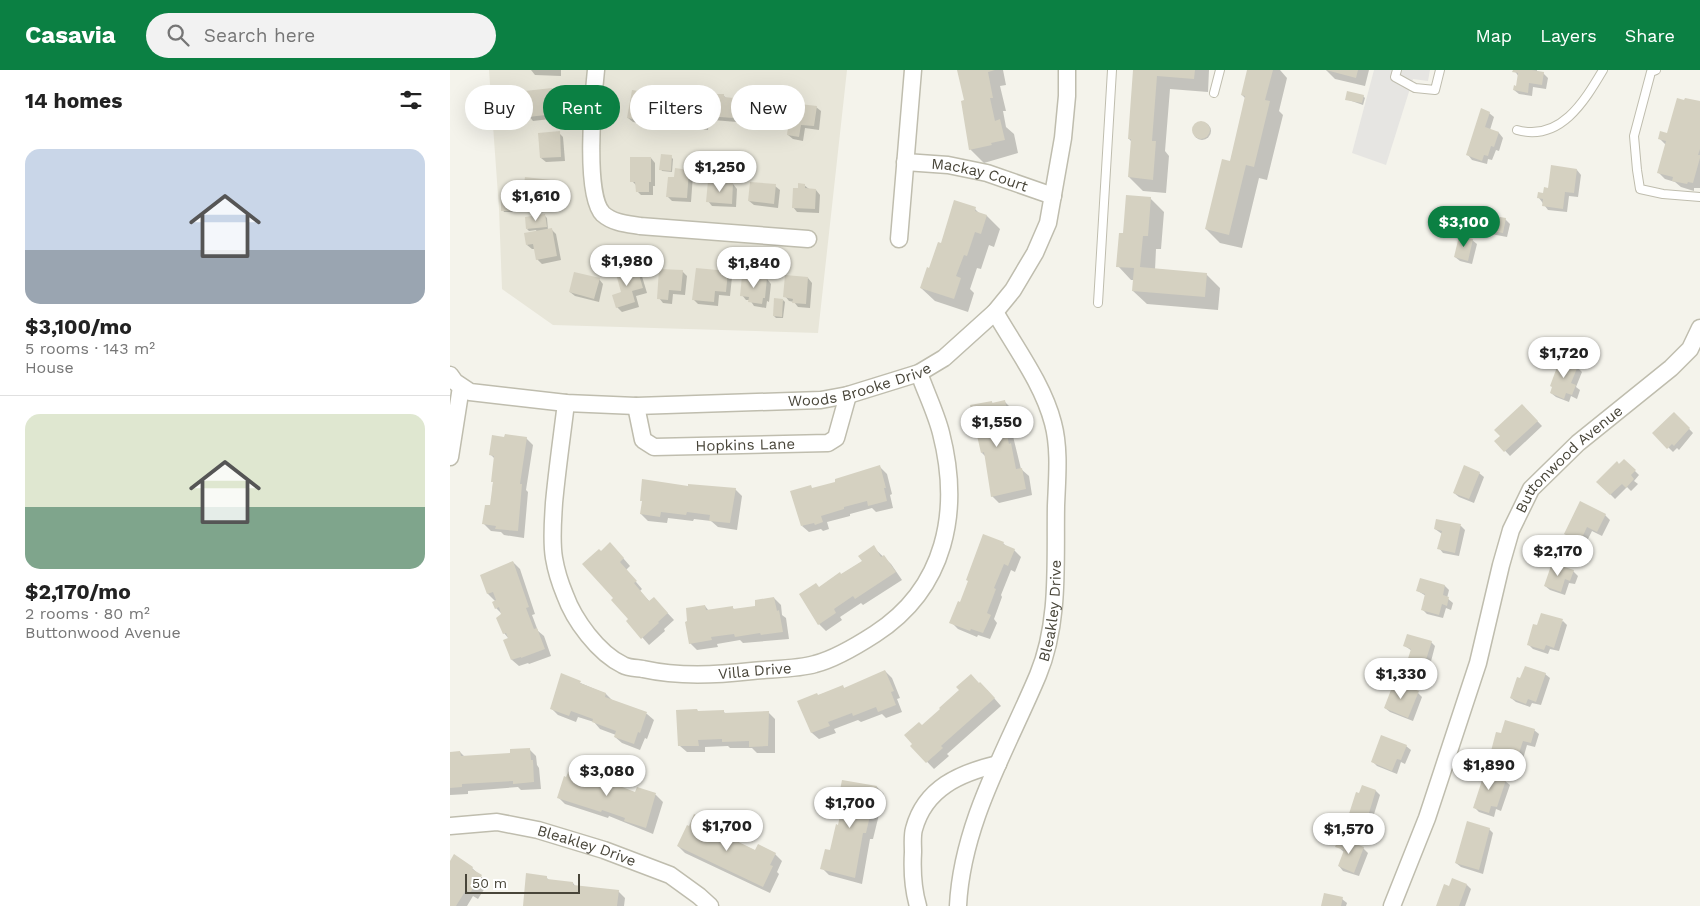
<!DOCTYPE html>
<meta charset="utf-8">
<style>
body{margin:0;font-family:"Work Sans",sans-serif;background:#f2f2f2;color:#222;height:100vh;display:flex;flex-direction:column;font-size:19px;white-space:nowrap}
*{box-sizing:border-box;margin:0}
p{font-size:16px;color:#767676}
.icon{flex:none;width:28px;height:28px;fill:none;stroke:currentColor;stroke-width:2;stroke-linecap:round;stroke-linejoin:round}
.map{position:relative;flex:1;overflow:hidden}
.drawer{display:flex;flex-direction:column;background:#fff;width:450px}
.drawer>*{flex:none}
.hud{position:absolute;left:15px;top:15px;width:475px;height:45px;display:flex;gap:10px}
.scale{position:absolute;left:15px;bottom:12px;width:115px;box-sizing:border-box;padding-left:5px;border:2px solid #484539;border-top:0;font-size:14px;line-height:18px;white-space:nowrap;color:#484539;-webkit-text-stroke:4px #fff;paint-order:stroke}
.price{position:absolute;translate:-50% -42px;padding:0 11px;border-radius:18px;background:#fff;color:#222;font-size:16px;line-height:32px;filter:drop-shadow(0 1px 2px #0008)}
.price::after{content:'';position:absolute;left:50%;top:30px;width:15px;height:11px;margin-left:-8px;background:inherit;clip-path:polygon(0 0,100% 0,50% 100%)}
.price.on{background:#0b8043;color:#fff}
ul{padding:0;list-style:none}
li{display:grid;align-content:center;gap:10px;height:265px;padding:0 25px}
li+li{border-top:1px solid #e0e0e0}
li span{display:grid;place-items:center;height:155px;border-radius:15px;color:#555}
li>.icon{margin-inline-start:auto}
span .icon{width:90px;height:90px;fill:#fffc;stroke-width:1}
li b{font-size:21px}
h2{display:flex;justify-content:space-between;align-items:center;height:60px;padding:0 25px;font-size:21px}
.pill{padding:0 18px;border-radius:22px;background:#fff;box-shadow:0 5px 20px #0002;font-size:18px;line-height:45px}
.pill.on{background:#0b8043;color:#fff}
header{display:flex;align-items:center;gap:30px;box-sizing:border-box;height:70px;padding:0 25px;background:#0b8043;color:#fff}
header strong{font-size:24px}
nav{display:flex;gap:28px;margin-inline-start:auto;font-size:18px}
.search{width:350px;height:45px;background:#f2f2f2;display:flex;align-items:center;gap:12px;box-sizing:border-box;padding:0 18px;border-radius:28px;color:#767676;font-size:19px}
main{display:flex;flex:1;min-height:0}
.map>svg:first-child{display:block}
.residential{fill:#e8e6d9}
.parking{fill:#e6e5e2}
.shadow{fill:#0003}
.building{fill:#d5d1c1}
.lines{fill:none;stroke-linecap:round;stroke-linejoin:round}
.service-casing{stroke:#bfbdae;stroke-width:10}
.minor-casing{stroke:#bfbdae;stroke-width:19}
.service{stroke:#fff;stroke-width:8}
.minor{stroke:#fff;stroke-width:16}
.labels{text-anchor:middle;stroke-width:5;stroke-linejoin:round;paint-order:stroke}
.street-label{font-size:15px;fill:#484539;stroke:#fff}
</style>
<header>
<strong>Casavia</strong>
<div class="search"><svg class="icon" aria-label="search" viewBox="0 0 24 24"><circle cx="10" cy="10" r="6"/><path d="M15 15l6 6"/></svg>Search here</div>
<nav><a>Map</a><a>Layers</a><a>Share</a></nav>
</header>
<main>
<section class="drawer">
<h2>14 homes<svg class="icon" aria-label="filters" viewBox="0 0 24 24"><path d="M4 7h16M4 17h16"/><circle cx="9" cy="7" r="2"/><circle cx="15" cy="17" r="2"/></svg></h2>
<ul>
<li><span style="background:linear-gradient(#c9d6e8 65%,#9aa5b1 0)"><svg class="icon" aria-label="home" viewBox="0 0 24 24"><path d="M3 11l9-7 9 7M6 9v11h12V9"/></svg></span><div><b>$3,100/mo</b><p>5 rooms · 143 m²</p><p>House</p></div></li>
<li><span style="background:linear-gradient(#dfe7d0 60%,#7fa58c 0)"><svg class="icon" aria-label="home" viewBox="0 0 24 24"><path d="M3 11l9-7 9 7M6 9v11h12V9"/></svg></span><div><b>$2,170/mo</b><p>2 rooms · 80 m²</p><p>Buttonwood Avenue</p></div></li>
</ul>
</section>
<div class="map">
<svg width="1250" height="836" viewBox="0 0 1250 836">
<rect width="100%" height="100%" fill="#f4f3eb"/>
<!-- residential -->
<path class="residential" d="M39,0H397L368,263L103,255L52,219L49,139Z"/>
<!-- parking -->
<path class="parking" d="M924,0H980L978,11L963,9L936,95L902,83Z"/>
<!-- shadow -->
<g class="shadow">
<path d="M81,0H111V6L85,5Z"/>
<path d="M508,0H553L556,15L550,16L556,41H553L556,57L564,64L568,83L534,93L520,79L516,31Z"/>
<path d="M684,0H759L758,22L720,19L715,81L719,86L716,123L693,121L679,107L682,72L679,69Z"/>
<path d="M799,0H830L837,8L829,41L833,45L817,110L809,108L792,178L770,173L756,159L780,93L796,29L792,25Z"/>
<path d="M876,0H919L915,16L885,9Z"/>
<path d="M1064,0H1087V2L1093,3L1098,8L1096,19L1083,17L1082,26L1069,24L1064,20L1067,17L1069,7Z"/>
<path d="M102,20L106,24L109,48L83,51L79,46Z"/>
<path d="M241,23L246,28L245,45L221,44L217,39Z"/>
<path d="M200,25L204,29L199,55L183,52L178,48Z"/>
<path d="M273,25L276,28L283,29L288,33L287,52L263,50L258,46Z"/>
<path d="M913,26L915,28L913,35L896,29Z"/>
<path d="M323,32L328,36L326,53L303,50L298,46Z"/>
<path d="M1250,32V118H1244V121L1231,117L1225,112L1215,109L1208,102L1216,75L1210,69L1218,65Z"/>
<path d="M366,37L371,41L369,60L355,58L353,71L343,69L338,65Z"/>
<path d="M1039,43L1044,47L1040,60L1049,63L1053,68L1049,81L1046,80L1042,90L1038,89L1037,94L1022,90L1018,85Z"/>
<path d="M257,51L259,53L258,60L251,59L249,57Z"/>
<circle cx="752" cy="61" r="9"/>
<path d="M109,63L113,67L115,91L96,92L91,88Z"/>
<path d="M221,87L223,89L222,102L212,101L211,99Z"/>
<path d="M201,88L205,93V116H203V125H191L187,121V116L182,111Z"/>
<path d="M1102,97L1127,100L1131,105L1128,127L1119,126L1117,142L1098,140L1089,128L1099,119Z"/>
<path d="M238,101L243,105L241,132L222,131L218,127L225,109Z"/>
<path d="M100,111L105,115L103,135L86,133L81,129L82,126H79L74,122Z"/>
<path d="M283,114L287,119L286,137L262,136L258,131Z"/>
<path d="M354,115L359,119L366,120L370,125L369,143L347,142L343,137Z"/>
<path d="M325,116L330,120L328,138L304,135L299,131Z"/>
<path d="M700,128L714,142L711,179H706L705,200L756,204L770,218L768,240L697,234L683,221L684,210H681L668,196L674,165Z"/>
<path d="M66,131L68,133V142H54L53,140Z"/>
<path d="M525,139L530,144L537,146L550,159L544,177L539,175L531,199L527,198L520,219L524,223L518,242L485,231L471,218L492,175Z"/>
<path d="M95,146L97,148L98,160L101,159L106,164L111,190L92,194L87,189L86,179H82L77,175L87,162L86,160L79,161L77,159Z"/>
<path d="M1055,149L1060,154L1057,167L1025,161L1020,156Z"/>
<path d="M1022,170L1027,174L1022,194L1010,191L1005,187Z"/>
<path d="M187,199L191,203L197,223L186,226L189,237L172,242L167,237L173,223Z"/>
<path d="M232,201L237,206L235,225L223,224L222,234L213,233L209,228Z"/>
<path d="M277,202L282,207L280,226L269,225L268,236L248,234L244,230Z"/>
<path d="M358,208L362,213L360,238L348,237L344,232L339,231L335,226Z"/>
<path d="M149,209L153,214L149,232L125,226L120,222Z"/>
<path d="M317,209L321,214L319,232L317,231L316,238L304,236L300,230H296L292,225Z"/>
<path d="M333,230L335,232L333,248H326L324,246Z"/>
<path d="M1127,297L1132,302L1126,317L1130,320L1127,329L1121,326L1119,332L1106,327L1101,323Z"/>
<path d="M542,332L543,334L555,332L562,339L565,357L561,358L571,399L579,406L582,425L549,433L542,426L536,387L532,383Z"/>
<path d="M1072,335L1092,356L1060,386L1046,371L1052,366Z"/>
<path d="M1224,343L1243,363L1229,380L1227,378L1223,382L1204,363Z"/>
<path d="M76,368L83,375L76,420L78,422L74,468L54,465L51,462L41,461L34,454L41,437L45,389L41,385Z"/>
<path d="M1174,390L1189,405L1184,411L1188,414L1181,421L1177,417L1165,429L1148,412Z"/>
<path d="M430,397L437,404L442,424L440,425L443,438L426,442L422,438L400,444V446L377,452L379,459L373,461L371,459L359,462L352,456L387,413Z"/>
<path d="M1029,403L1034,407L1024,433L1009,427L1004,423Z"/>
<path d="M239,418L285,419L292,426L287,460L268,457L261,451L244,449L243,451L218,448L217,453L198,451L191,444L193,432L191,430Z"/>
<path d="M1155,445L1160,450L1152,466L1142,461L1135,475L1120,468L1116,463Z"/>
<path d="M987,450L1011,456L1015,460L1009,486L993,483L989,478L992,464L985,459Z"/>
<path d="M534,466L553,473L557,477L564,480L571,487L565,502L561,500L551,525L552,527L544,549L547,553L540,569L528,565L527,567L508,559L501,552L511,533Z"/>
<path d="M423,477L441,494L452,510L413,535L411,533L390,547L392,550L376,561L369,554L370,518L413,491Z"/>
<path d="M167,481L180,496L176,500L192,519L190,521L200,532L210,535L224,550L214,559L215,561L199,575L178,551L180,549L165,528L151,483Z"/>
<path d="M63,492L70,499L85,544L82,545L88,561L94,566L101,586L79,594L78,593L69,596L62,590L59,569L54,563L53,545L46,538V532L38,524L31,506Z"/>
<path d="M1123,501L1128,506L1125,514L1119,513L1115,525L1100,520L1095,516Z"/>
<path d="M971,510L995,516L999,520L997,528L1003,533L1001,540L996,538L993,548L977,544L972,539L976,526L968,521Z"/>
<path d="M324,528L331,535L332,545L336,548L339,569L293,573L290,570L267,574L268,577L247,580L240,573L255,536L259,541L282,537L285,540L307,537Z"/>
<path d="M1113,551L1117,555L1109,581L1100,579L1098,584L1083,579L1078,574Z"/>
<path d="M981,572L985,576L978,603L962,599L958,594L962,581L955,576Z"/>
<path d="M435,601L442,608L450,628L447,629L452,642L436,648L432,644L411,652L408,650L384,659L386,663L369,669L362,663L348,632L393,617L395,619Z"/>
<path d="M1095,604L1100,608L1091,635L1082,633L1080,637L1066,632L1061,628L1071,609Z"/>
<path d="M112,605L156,624L163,631L197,644L204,650L197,669L195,668L190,680L172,673L165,667L166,665L150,659L144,652L128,647L126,652L108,645L101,638Z"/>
<path d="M537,620L551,636L497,684L499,686L484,699L462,676Z"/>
<path d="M968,623L972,627L963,651L940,642L935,638Z"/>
<path d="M273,641L276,644L318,642L325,649V683H307L302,678H280L278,676L255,677V682H237L230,676L248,642Z"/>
<path d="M1084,660L1089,664L1085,677L1077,675L1073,689L1064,686L1062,693L1051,690L1042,681Z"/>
<path d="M956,676L961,680L955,694L951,692L947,704L927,696L923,692Z"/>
<path d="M79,679L86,686L87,695L89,698L91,719L71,720L68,717L18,721V724L0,725V683L10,682L15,687L61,684Z"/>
<path d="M1046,702L1050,706L1049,709L1055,711L1060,715L1051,741L1046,739L1044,747L1029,742L1024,737L1035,705L1033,703Z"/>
<path d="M138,703L145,710V712L186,723L188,718L206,725L213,732L203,764L159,746L158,748L115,734L108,727Z"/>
<path d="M393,712L427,717L434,724L423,769H420L412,814L379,805L372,798L381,781L389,757L394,734L389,730Z"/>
<path d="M913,717L926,721L930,725L919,760L903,754L899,750Z"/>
<path d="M262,754L269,761L268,763L306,781L325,784L332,791L327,802L329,804L320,823L235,783L228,776L239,758Z"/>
<path d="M1039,759L1043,763L1033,804L1011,797L1006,793Z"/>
<path d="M887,776L913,778L918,783L909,806L893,801L889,796L894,782Z"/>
<path d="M0,794L22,798L38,813L28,829L23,826L17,836H0Z"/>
<path d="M96,807L99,810L123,813L126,817L168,821L175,828L174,836H75Z"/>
<path d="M1017,815L1021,819L1015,836H987L1000,818Z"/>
<path d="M892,829L897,833L896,836H872Z"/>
</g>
<!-- building -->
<g class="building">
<path d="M507,0H545L538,2L543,28H540L545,51L550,49L555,70L541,73L542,75L519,80L511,31L514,30Z"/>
<path d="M683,0H745L744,9L707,6L702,71H706L703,110L678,107L681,69H678Z"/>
<path d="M797,0H823L815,30L820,31L804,97L796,95L779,165L755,159L772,89L780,91L795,26L791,25Z"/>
<path d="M876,0H908L906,8Z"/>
<path d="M1063,0H1082L1094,2L1092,15L1079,13L1078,23L1063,20L1064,15L1066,16L1068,3L1062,2Z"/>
<path d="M102,18L105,44L78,47L75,21Z"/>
<path d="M182,20L200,23L195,51L177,48Z"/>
<path d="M217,20L242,22L241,41L216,40Z"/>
<path d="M897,21L914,25L912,33L895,30Z"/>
<path d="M263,24H274V27L284,28L283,48L257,46L258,26H263Z"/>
<path d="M299,28L324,31L322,49L297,46Z"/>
<path d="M1227,28L1234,30L1235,28L1250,31V79L1248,85H1250V88L1243,113L1238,112L1237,114L1222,111L1223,107L1207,103L1216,71L1208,69L1210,61L1217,63Z"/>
<path d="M341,33L367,36L364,56L351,55L349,67L337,65Z"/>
<path d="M1031,38L1040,42L1035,57L1049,62L1044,77L1041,76L1038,86L1034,85L1032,91L1016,85Z"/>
<path d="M248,49L257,50V59L248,58Z"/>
<circle cx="751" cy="60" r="9"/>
<path d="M110,61L111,87L90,88L88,63Z"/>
<path d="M211,84L222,85L221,101L209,100Z"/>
<path d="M180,87H201V112H199V122H186L185,112H180Z"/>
<path d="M1101,95L1127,99L1124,123L1115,122L1113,139L1092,136L1093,129L1087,128L1088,122L1093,123L1094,117L1098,118Z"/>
<path d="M225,98L239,100L237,128L216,127L218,107H224Z"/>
<path d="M75,107L101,110L99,131L80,129L81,123L73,122Z"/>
<path d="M258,111L283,113L282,134L256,132Z"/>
<path d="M300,112L326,114L324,134L298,131Z"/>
<path d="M348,113L355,114V118L366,119L365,139L342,138L343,118H348Z"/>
<path d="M676,125L701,127L698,166H693L690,197L757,203L755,227L682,221L684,198L666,197L669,163H673Z"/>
<rect x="51" y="130" width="15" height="11"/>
<path d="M504,130L526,137L525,141L537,145L531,164L525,162L517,186L514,185L506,206L511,208L504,229L470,218L477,197L479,198L488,172L491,173Z"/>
<path d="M1022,142L1056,148L1053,163L1019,157Z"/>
<path d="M95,144L97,157L76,159L75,147Z"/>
<path d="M102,158L107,186L86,190L83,174L76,175L74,163Z"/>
<path d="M1009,166L1023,169L1018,191L1004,187Z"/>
<path d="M187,198L193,218L182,221L185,232L166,238L162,225L171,222L166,204Z"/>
<path d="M246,198L278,201L276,222L265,221L264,232L242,230Z"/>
<path d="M209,199L233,200L231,221L219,220L218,230L207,229Z"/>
<path d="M124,202L150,208L144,229L119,222Z"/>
<path d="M335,205L358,207L356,234L342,233L343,229L333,227Z"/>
<path d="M292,206L317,208L315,228H313L312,234L298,232L299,227L290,226Z"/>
<path d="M324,228L333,229L332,247L323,246Z"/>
<path d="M1110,289L1128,296L1121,313L1126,315L1122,325L1116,323L1114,329L1100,323L1102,317L1100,316Z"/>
<path d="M555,330L559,350L554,351L559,374L561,373L566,399L572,398L576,419L541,427L534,382L531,383L520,335L542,331V333Z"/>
<path d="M1072,334L1088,351L1054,382L1044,371L1050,366L1044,360Z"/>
<path d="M1224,342L1240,358L1224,376L1222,374L1217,379L1202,363Z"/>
<path d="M55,364L77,367L70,414H72L68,461L45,459L46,456L32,454L35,435H40L43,412H41L44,386L39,385L42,365L54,367Z"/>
<path d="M1174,389L1186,400L1181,405L1184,409L1176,418L1172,414L1160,425L1146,412L1167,391L1169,394Z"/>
<path d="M430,395L436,418H434L437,431L418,436L417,431L394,437V439L371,446L373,452L365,455L364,453L351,456L340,421L361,415L362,418L385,412V409Z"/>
<path d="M1014,395L1030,402L1019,429L1003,423Z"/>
<path d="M192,409L238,416V414L286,418L280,453L259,451L260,445L237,442L236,445L211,442L210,447L190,444L192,431H190Z"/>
<path d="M1130,431L1156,444L1147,462L1137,457L1130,472L1114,464Z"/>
<path d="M986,449L1011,454L1005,483L987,479L992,461L984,459Z"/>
<path d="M533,464L554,472L553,474L565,479L558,496L554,494L544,518L546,519L537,543L541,545L533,563L521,559L520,561L499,553L508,531L510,532L518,511L516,510Z"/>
<path d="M160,472L174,488L170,492L187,511L184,513L199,531L204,527L218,543L208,552L209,553L191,569L176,551L178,549L161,530L163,528L132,494L149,479L151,481Z"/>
<path d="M424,475L431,487L434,485L446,502L405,529L403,526L384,539L386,543L368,555L349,524L366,513L369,517L390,502L391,504L412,491L408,486Z"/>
<path d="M63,491L79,537L76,538L84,559L87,558L95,579L71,588V587L61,590L53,570L58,568L56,563L53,564L46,548L51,544L49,537L45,539L42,532L46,530L43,522L37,524L30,505Z"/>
<path d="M1102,493L1124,500L1120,511L1115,509L1111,522L1094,516Z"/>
<path d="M970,508L995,515L993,525L999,527L997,536L992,534L989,545L971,540L975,524L966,521Z"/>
<path d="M324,527L327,541L329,540L333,562L311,565L310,563L285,567L284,564L261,567L262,570L239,574L235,552L237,551L236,538L255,535L256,540L283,536V539L305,536V530Z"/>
<path d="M1091,543L1113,549L1104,578L1096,575L1094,580L1077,575L1083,554L1087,555Z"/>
<path d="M957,564L982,571L973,599L956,595L961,579L953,576Z"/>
<path d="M1075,596L1096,603L1086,632L1078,629L1076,634L1060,628L1067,607L1070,608Z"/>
<path d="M435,600L444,621L441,622L446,635L428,642L426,637L403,646L402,643L378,652L380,656L361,663L347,631L367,623L368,625L393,615L394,618Z"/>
<path d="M111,603L131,611L130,613L156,623L155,627L197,642L190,663L188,662L184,674L164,667L166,661L142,652L143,649L121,641L119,646L100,639Z"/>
<path d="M521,604L529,613L530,612L545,628L491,676L493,678L476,693L460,676L462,674L454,665L469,652L472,655L490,639L489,638L509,620L506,617Z"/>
<path d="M944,612L969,621L958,648L934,638Z"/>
<path d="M247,639L248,641L274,640V643L319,641L318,676L299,677V671L272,672V669L248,670L249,676H228L226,640Z"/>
<path d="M1055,650L1085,659L1081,673L1073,671L1068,686L1059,683L1057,690L1046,686V683L1041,681L1046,662L1051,663Z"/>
<path d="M931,665L957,675L951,690L947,689L942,701L921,692Z"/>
<path d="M80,678L81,690H83L84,712L63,714V711L12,714V717L0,718V682L10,681L11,686L60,683V679Z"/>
<path d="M121,696L139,702L137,708L161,716L162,713L185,722L187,717L206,723L196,758L174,751L175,748L152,740L151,742L107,728L114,706L116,707Z"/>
<path d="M1034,697L1046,701L1045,706L1056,710L1047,737L1041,736L1039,743L1023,738L1034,704H1031Z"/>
<path d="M392,710L427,716L416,763H413L405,808L370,799L375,779L380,780L386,754L388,755L393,731L388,730Z"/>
<path d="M912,715L926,720L915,756L897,750L906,722L909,723Z"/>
<path d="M244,744L263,753L260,758L305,780L308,774L326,783L320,795L323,796L313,817L227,776L237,755L239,756Z"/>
<path d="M1017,751L1040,758L1029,800L1005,793Z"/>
<path d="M889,768L914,777L904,803L888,796L894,780L885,777Z"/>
<path d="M4,784L23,797L22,799L32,805L20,823L16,820L6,836H0V791Z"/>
<path d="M76,803L97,806V809L123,812V815L169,820L167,836H73Z"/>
<path d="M1002,808L1017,814L1009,836H986L994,814L999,816Z"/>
<path d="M874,823L893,827L891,836H871Z"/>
</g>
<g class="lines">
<defs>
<g id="service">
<path d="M947,0L945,7L965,18L985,20L990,0"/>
<path d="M1206,0L1201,2L1184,66L1187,100L1190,119L1213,124L1250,127"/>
<path d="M764,23L770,0"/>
<path d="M1067,60C1110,72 1134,32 1153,0"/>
<path d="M648,233L662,0"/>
</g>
<g id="minor">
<path d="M146,0C143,28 134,125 153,144C163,153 178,154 190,156L358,169"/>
<path id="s1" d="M455,92L498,95L537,103L603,126"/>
<path d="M449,169L463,0"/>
<path id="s2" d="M0,305L5,312L20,322L116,333L186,336L371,330L398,325L469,303L494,288L545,242L563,220L585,183L598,153L613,68L617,26V0"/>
<path id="s3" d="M116,333C112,366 107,400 104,433C103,451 101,470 104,488C106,500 110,513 115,525C124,550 148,583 173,595C178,598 187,598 193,599C229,607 266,605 302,601C321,599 349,599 365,594C385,589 408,575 425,564C496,518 511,441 491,363C486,343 476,323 469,303"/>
<path id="s4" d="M186,336L193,370L204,377L378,373L386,368L398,325"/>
<path d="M0,387L11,317"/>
<path id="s5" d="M0,756L47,752L88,760L154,780L220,805L249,826L260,836"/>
<path d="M468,836C463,819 462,800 463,782C463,775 462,766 464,759C475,718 510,703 548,694"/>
<path id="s6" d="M508,836C512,753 557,679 588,605C610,552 605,492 606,436C607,409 610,379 603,353C593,314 565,277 545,242"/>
<path id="s7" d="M942,836L977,748L1028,593L1051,495L1061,460L1081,419L1128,373L1221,298L1240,279L1250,258"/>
</g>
</defs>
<!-- service casing -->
<use href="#service" class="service-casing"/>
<!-- minor casing -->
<use href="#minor" class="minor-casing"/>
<!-- service -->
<use href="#service" class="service"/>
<!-- minor -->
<use href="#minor" class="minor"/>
</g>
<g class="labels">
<!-- street labels -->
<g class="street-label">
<text dy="5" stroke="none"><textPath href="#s1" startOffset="76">Mackay Court</textPath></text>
<text dy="5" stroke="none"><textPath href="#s2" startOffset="419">Woods Brooke Drive</textPath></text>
<text dy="5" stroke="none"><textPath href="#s4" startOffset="139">Hopkins Lane</textPath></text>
<text dy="5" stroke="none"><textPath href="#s7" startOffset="488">Buttonwood Avenue</textPath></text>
<text dy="5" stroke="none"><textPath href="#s6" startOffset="312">Bleakley Drive</textPath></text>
<text dy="5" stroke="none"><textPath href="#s3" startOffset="420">Villa Drive</textPath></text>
<text dy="5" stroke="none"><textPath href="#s5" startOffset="140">Bleakley Drive</textPath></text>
</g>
</g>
</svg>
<div class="scale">50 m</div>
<b class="price" style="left:270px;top:123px">$1,250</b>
<b class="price" style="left:86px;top:152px">$1,610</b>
<b class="price on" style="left:1014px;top:178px">$3,100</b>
<b class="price" style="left:177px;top:217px">$1,980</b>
<b class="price" style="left:304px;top:219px">$1,840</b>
<b class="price" style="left:1114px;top:309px">$1,720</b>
<b class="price" style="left:547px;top:378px">$1,550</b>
<b class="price" style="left:1108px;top:507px">$2,170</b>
<b class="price" style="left:951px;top:630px">$1,330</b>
<b class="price" style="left:1039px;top:721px">$1,890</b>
<b class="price" style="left:157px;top:727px">$3,080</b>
<b class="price" style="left:400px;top:759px">$1,700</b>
<b class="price" style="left:277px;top:782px">$1,700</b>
<b class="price" style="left:899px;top:785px">$1,570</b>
<div class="hud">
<a class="pill">Buy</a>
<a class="pill on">Rent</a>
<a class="pill">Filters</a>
<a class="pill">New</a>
</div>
</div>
</main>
